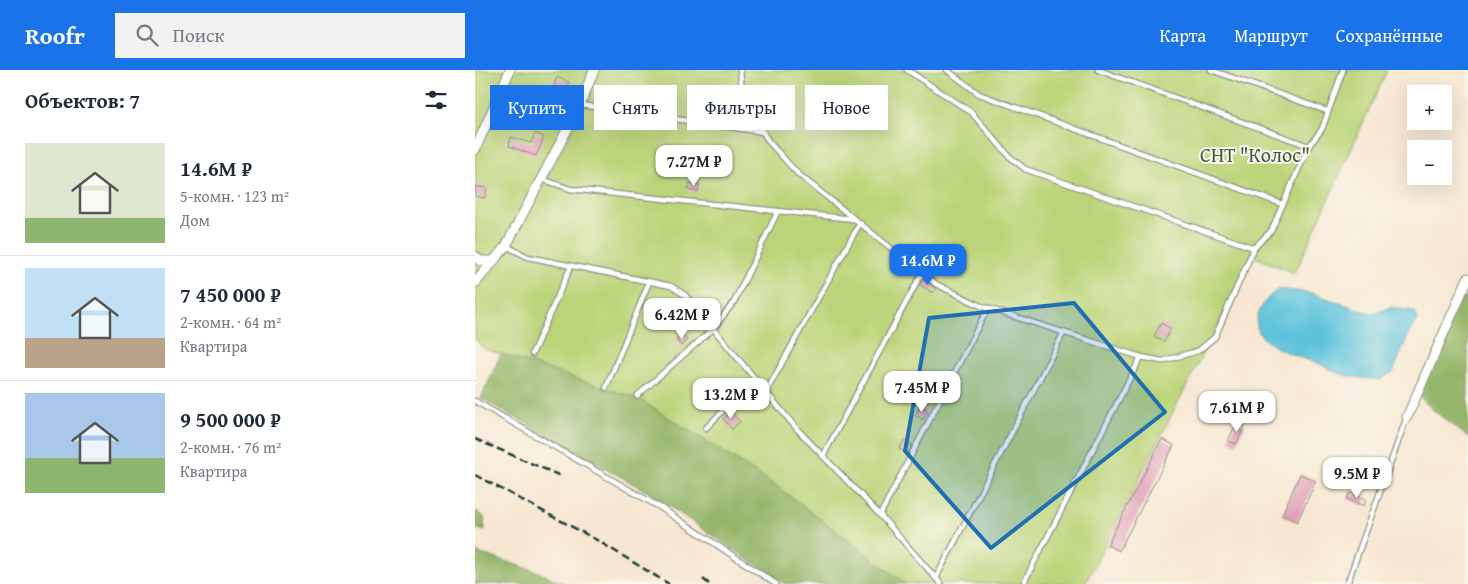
<!DOCTYPE html>
<html lang="ru">
<meta charset="utf-8">
<style>
body{margin:0;font-family:"Gentium Book Plus",serif;background:#f2f2f3;color:#1f2937;height:100vh;display:flex;flex-direction:column;font-size:19px;white-space:nowrap}
*{box-sizing:border-box;margin:0}
p{font-size:16px;color:#747a83}
.icon{flex:none;width:28px;height:28px;fill:none;stroke:currentColor;stroke-width:2;stroke-linecap:round;stroke-linejoin:round}
.map{position:relative;flex:1;overflow:hidden}
.panel{display:flex;flex-direction:column;background:#fff;width:475px}
.panel>*{flex:none}
.top-card{position:absolute;left:15px;top:15px;width:475px;height:45px;display:flex;gap:10px}
.tools{position:absolute;left:932px;top:15px;display:grid;gap:10px}
.tools a{display:grid;place-items:center;width:45px;height:45px;border-radius:0px;background:#fff;box-shadow:0 5px 20px #0002;font-size:25px}
.price{position:absolute;translate:-50% -42px;padding:0 11px;border-radius:10px;background:#fff;color:#222;font-size:16px;line-height:32px;filter:drop-shadow(0 1px 2px #0008)}
.price::after{content:'';position:absolute;left:50%;top:30px;width:15px;height:11px;margin-left:-8px;background:inherit;clip-path:polygon(0 0,100% 0,50% 100%)}
.price.selected{background:#1a73e8;color:#fff}
ul{padding:0;list-style:none}
li{display:flex;align-items:center;gap:15px;height:125px;padding:0 25px}
li+li{border-top:1px solid #e0e1e3}
li span{display:grid;place-items:center;flex:none;width:140px;height:100px;border-radius:0px;color:#555}
li>.icon{margin-inline-start:auto}
span .icon{width:60px;height:60px;fill:#fffc;stroke-width:1}
li b{font-size:21px}
h2{display:flex;justify-content:space-between;align-items:center;height:60px;padding:0 25px;font-size:21px}
.chip{padding:0 18px;border-radius:0px;background:#fff;box-shadow:0 5px 20px #0002;font-size:18px;line-height:45px}
.chip.selected{background:#1a73e8;color:#fff}
header{display:flex;align-items:center;gap:30px;box-sizing:border-box;height:70px;padding:0 25px;background:#1a73e8;color:#fff}
header strong{font-size:24px}
nav{display:flex;gap:28px;margin-inline-start:auto;font-size:18px}
.search{width:350px;height:45px;background:#f2f2f3;display:flex;align-items:center;gap:12px;box-sizing:border-box;padding:0 18px;border-radius:0px;color:#747a83;font-size:19px}
main{display:flex;flex:1;min-height:0}
.map>svg:first-child{display:block}
.green{fill:#bbd479;stroke:#6d8856}
.forest{fill:#94b669;stroke:#5a7a4e}
.water{fill:#5dc3db;stroke:#3e8088}
.building{fill:#e1a2b9}
.lines{fill:none;stroke-linecap:round;stroke-linejoin:round}
.service-casing{stroke:#8b9283;stroke-width:7}
.minor-casing{stroke:#8b9283;stroke-width:11}
.service{stroke:#fff;stroke-width:4.5}
.minor{stroke:#fff;stroke-width:9}
.rail{stroke:#1f3d34;stroke-width:2.5;stroke-dasharray:8 4;stroke-linecap:butt}
.marked{fill:#1f6fb2;fill-opacity:0.2;stroke:#1f6fb2;stroke-width:4;stroke-linejoin:round}
.labels{text-anchor:middle;stroke-width:4;stroke-linejoin:round;paint-order:stroke}
.park-label{font-size:20px;fill:#3e5b42;stroke:#fbf7ec}
</style>
<header>
<strong>Roofr</strong>
<div class="search"><svg class="icon" aria-label="search" viewBox="0 0 24 24"><circle cx="10" cy="10" r="6"/><path d="M15 15l6 6"/></svg>Поиск</div>
<nav><a>Карта</a><a>Маршрут</a><a>Сохранённые</a></nav>
</header>
<main>
<section class="panel">
<h2>Объектов: 7<svg class="icon" aria-label="filters" viewBox="0 0 24 24"><path d="M4 7h16M4 17h16"/><circle cx="9" cy="7" r="2"/><circle cx="15" cy="17" r="2"/></svg></h2>
<ul>
<li><span style="background:linear-gradient(#dfe7d0 75%,#8fb573 0)"><svg class="icon" aria-label="home" viewBox="0 0 24 24"><path d="M3 11l9-7 9 7M6 9v11h12V9"/></svg></span><div><b>14.6M ₽</b><p>5-комн. · 123 m²</p><p>Дом</p></div></li>
<li><span style="background:linear-gradient(#bfe0f5 70%,#b9a48a 0)"><svg class="icon" aria-label="home" viewBox="0 0 24 24"><path d="M3 11l9-7 9 7M6 9v11h12V9"/></svg></span><div><b>7 450 000 ₽</b><p>2-комн. · 64 m²</p><p>Квартира</p></div></li>
<li><span style="background:linear-gradient(#a9c7e8 65%,#8fb573 0)"><svg class="icon" aria-label="home" viewBox="0 0 24 24"><path d="M3 11l9-7 9 7M6 9v11h12V9"/></svg></span><div><b>9 500 000 ₽</b><p>2-комн. · 76 m²</p><p>Квартира</p></div></li>
</ul>
</section>
<div class="map">
<svg width="993" height="514" viewBox="0 0 993 514">
<rect width="100%" height="100%" fill="#fbf7ec"/>
<filter id="ink" filterUnits="userSpaceOnUse"><feTurbulence type="fractalNoise" baseFrequency=".02" numOctaves="2"/><feDisplacementMap in="SourceGraphic" scale="10" xChannelSelector="R" yChannelSelector="G"/><feConvolveMatrix kernelMatrix="1 2 1 2 8 2 1 2 1" color-interpolation-filters="sRGB"/></filter>
<filter id="wash" filterUnits="userSpaceOnUse"><feTurbulence type="fractalNoise" baseFrequency=".0096" numOctaves="4" result="noise"/><feDisplacementMap in="SourceGraphic" scale="20" xChannelSelector="R" yChannelSelector="G"/><feGaussianBlur stdDeviation="1.12" result="paint"/><feColorMatrix in="noise" values="0 0 0 0 0 0 0 0 0 0 0 0 0 0 0 0 0 1.4 0 .05"/><feComposite in="paint" operator="in"/></filter>
<g filter="url(#wash)">
<rect width="100%" height="100%" fill="#f7e7d2"/>
<!-- green -->
<g class="green">
<path d="M0,0H115L92,51L61,109L31,173L0,206Z"/>
<path d="M123,0H912L820,203L778,186L610,514H431L303,417L164,329L9,279L0,269V221L33,181L101,53Z"/>
</g>
<!-- forest -->
<g class="forest">
<path d="M987,228L993,229V368C977,352 954,341 942,322Z"/>
<path d="M26,284L164,329L303,417L431,514H310L173,422L6,328Z"/>
<path d="M0,440L9,447L10,461L0,458Z"/>
<path d="M0,482L61,501L89,514H0Z"/>
</g>
<!-- water -->
<path class="water" d="M804,219L836,223L898,244L917,237L940,242L943,250L933,266L918,302L905,310C891,308 876,308 863,303C857,301 851,297 845,294C825,286 773,276 783,245C787,234 794,225 804,219Z"/>
<g id="blocks">
<!-- building -->
<g class="building">
<path d="M82,7L94,12L90,20L79,15Z"/>
<path d="M73,37L83,40L80,48L71,42Z"/>
<path d="M60,63L69,67L61,86L34,76L36,67L56,73Z"/>
<path d="M214,113L224,114L223,122L213,120Z"/>
<path d="M0,116L12,118L10,128L0,126Z"/>
<path d="M448,209L461,219L458,223L445,215Z"/>
<path d="M686,253L696,259L689,272L679,266Z"/>
<path d="M208,265L212,270L206,276L201,270Z"/>
<path d="M445,336L453,341L448,350L440,345Z"/>
<path d="M256,342L265,352L257,359L248,349Z"/>
<path d="M762,352L770,356L761,374L753,371Z"/>
<path d="M687,369L699,375L644,481L632,475Z"/>
<path d="M429,371L437,375L433,383L424,379Z"/>
<path d="M825,404L841,411L822,452L807,445Z"/>
<path d="M875,423L891,429L889,436L872,429Z"/>
</g>
</g>
</g>
<g filter="url(#ink)">
<use href="#blocks" fill-opacity="0" stroke="#8b9283" stroke-width="1"/>
<g class="lines">
<defs>
<g id="service">
<path d="M265,0L267,20L278,47L294,72L323,104L461,214L506,236L666,287L687,291L723,281L740,267L779,178L796,161L834,76L847,59L868,0"/>
<path d="M432,0L496,42L534,86L550,99L779,178"/>
<path d="M472,0L504,24L807,134"/>
<path d="M623,0L834,76"/>
<path d="M736,0L852,41"/>
<path d="M106,35L288,62"/>
<path d="M67,109L95,119L378,149"/>
<path d="M31,176L53,187L196,216L210,225L322,359L405,445L466,514"/>
<path d="M57,284L96,196"/>
<path d="M131,318L174,212"/>
<path d="M291,322L385,153"/>
<path d="M162,326L239,258L259,232L303,141"/>
<path d="M0,331L186,438L301,514"/>
<path d="M231,358L280,308"/>
<path d="M348,386L447,203"/>
<path d="M405,445L513,238"/>
<path d="M461,508L589,262"/>
<path d="M548,514L666,287"/>
<path d="M872,514L932,347"/>
</g>
<g id="minor">
<path d="M0,80L35,0"/>
<path d="M0,186L5,191H18"/>
<path d="M0,213L31,176L105,35L119,0"/>
<path d="M932,347L993,208"/>
</g>
</defs>
<!-- service casing -->
<use href="#service" class="service-casing"/>
<!-- minor casing -->
<use href="#minor" class="minor-casing"/>
<!-- service -->
<use href="#service" class="service"/>
<!-- minor -->
<use href="#minor" class="minor"/>
<!-- rail -->
<g class="rail">
<path d="M0,369L88,407"/>
<path d="M0,405L120,469L194,514"/>
<path d="M228,509L234,514"/>
</g>
</g>
</g>
<!-- marked area -->
<path class="marked" d="M599,233L690,342L516,478L430,381L454,248Z"/>
<g class="labels">
<!-- park labels -->
<g class="park-label">
<text x="780" y="92">СНТ "Колос"</text>
</g>
</g>
</svg>
<div class="tools">
<a>+</a>
<a>−</a>
</div>
<b class="price" style="left:219px;top:117px">7.27M ₽</b>
<b class="price selected" style="left:453px;top:216px">14.6M ₽</b>
<b class="price" style="left:207px;top:270px">6.42M ₽</b>
<b class="price" style="left:447px;top:343px">7.45M ₽</b>
<b class="price" style="left:256px;top:350px">13.2M ₽</b>
<b class="price" style="left:762px;top:363px">7.61M ₽</b>
<b class="price" style="left:882px;top:429px">9.5M ₽</b>
<div class="top-card">
<a class="chip selected">Купить</a>
<a class="chip">Снять</a>
<a class="chip">Фильтры</a>
<a class="chip">Новое</a>
</div>
</div>
</main>
